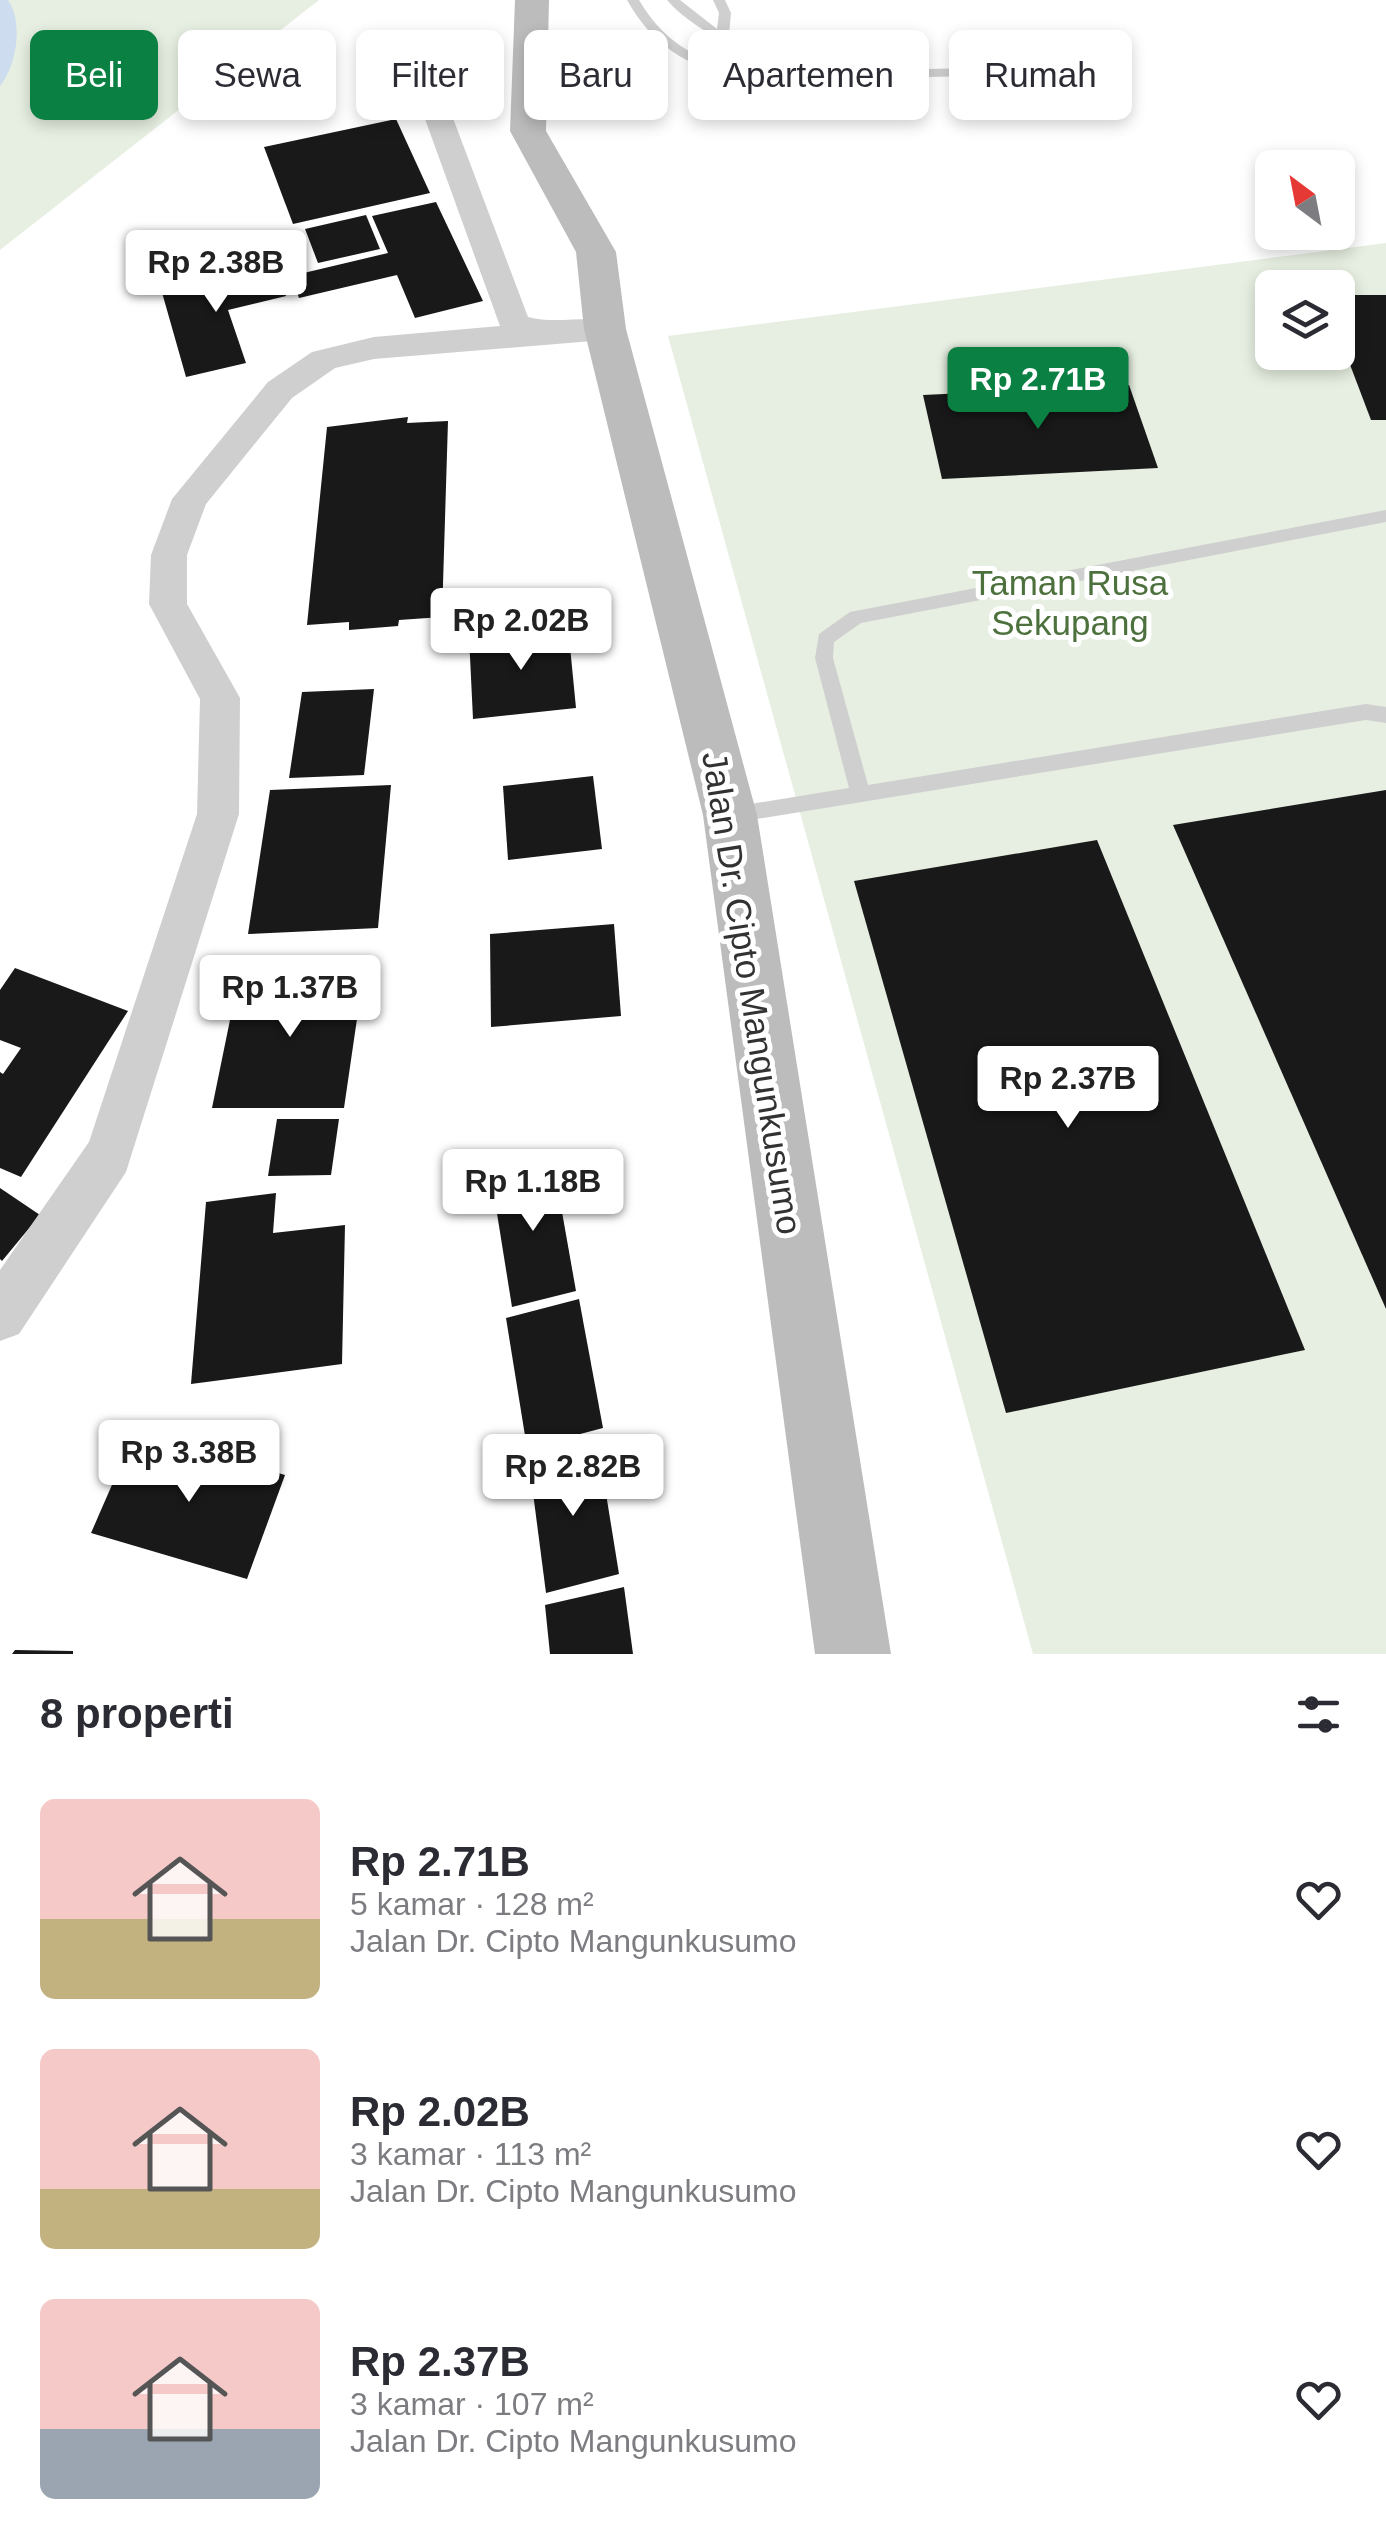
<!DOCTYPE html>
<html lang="id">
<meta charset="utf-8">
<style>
body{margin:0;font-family:Arial,sans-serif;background:#f7f7f7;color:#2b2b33;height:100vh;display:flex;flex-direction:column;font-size:38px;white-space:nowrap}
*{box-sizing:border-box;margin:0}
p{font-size:32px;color:#7c7c81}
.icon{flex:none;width:55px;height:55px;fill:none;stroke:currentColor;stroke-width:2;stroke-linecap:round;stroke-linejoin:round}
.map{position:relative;height:1654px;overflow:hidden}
.side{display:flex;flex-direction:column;background:#fff;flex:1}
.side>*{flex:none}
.guide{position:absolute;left:30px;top:30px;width:1328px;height:90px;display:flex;gap:20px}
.needle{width:65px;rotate:328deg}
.fabs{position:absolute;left:1255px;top:150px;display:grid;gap:20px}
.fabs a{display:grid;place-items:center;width:100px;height:100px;border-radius:15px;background:#fff;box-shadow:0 5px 15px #0003;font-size:50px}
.price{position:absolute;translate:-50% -85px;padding:0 22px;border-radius:10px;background:#fff;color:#222;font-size:32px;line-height:65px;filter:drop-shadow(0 2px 5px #0008)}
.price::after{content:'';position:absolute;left:50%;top:60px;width:30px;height:22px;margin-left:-15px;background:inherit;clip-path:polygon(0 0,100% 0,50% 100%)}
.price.selected{background:#0b8043;color:#fff}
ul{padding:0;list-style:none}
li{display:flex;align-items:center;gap:30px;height:250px;padding:0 40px}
li span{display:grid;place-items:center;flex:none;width:280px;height:200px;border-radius:15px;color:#555}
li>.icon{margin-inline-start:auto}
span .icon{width:120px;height:120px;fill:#fffc;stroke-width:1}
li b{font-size:42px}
h2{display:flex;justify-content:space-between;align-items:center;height:120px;padding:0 40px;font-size:42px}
.chip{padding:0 35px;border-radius:15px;background:#fff;box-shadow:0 5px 15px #0003;font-size:35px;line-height:90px}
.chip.selected{background:#0b8043;color:#fff}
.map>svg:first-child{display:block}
.green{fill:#e6efe1;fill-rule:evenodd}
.water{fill:#cddcef}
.building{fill:#191919}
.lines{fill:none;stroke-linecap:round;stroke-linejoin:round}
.lane{fill:#cfcfcf;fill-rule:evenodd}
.street{fill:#cfcfcf;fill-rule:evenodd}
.secondary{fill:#bcbcbc;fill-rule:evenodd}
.labels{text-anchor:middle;stroke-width:10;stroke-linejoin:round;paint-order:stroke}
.park-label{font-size:35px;fill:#4c713d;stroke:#fff}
.street-label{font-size:35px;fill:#323232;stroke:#fff}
</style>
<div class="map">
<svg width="1386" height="1654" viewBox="0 0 1386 1654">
<rect width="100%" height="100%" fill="#fff"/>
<!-- green -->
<g class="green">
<path d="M0,0H319L0,250Z"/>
<path d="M1386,243V1654H1033L668,336ZM1272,288H1338V352H1272Z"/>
</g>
<!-- water -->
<path class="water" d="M0,0H8C24,24 16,66 0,86Z"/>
<!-- building -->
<g class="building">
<path d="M396,119L430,193L293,224L264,147Z"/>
<path d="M436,202L483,301L415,318L397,275L299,298L291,276L388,253L372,216Z"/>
<path d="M366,215L380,249L318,263L305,229Z"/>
<path d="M274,262L286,296L228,310L246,363L186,377L161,289Z"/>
<path d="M1338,295H1386V420H1371L1338,333Z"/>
<path d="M1129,385L1158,468L942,479L923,395Z"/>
<path d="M408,417L407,423L448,421L442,617L399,620L398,626L349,630V622L307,625L327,427Z"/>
<path d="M568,626L576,708L473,719L469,636Z"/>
<path d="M374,689L364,775L289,778L302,692Z"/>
<path d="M593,776L602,849L508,860L503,786Z"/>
<path d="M391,785L378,928L248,934L270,790Z"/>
<path d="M1386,790V1309L1173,825Z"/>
<path d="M1097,840L1305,1350L1006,1413L854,881Z"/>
<path d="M614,924L621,1016L491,1027L490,934Z"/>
<path d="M15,968L128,1011L21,1177L0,1168V1072L3,1074L21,1048L0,1040V990Z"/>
<path d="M240,971H364L344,1108H212Z"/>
<path d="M277,1119H339L331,1175L268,1176Z"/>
<path d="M553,1161L576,1291L512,1307L491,1176Z"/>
<path d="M0,1188L40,1215L2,1261L0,1259Z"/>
<path d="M276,1193L273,1233L345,1225L342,1364L191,1384L206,1202Z"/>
<path d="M579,1299L603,1428L527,1448L506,1318Z"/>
<path d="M135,1432L285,1475L247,1579L91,1533Z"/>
<path d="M598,1444L619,1574L546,1593L529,1462Z"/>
<path d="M624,1587L633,1654H550L545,1605Z"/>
<path d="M15,1650L73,1651V1654H12Z"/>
</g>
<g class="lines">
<!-- lane -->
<g class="lane">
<path d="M627,0H639C666,47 709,69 763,68C731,41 695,32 667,0H680L717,29L719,13L713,0H725L731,13L729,35L791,72L1062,66L1068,70L1062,74L791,80C772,75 755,77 735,75C686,68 651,43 627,0Z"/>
<path d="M1386,510V522L861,623L834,642L833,658L868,785L1366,704L1386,707V723L1366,720L732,823L725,821L722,815L725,809L732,807L849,788L815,658L819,634L850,612Z"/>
</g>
<!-- street -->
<path class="street" d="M431,89L445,97L528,317C558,325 588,314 616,322L621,329L616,336L605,340L374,359L335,368L292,398L206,504L187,555V604L240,698L239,814L126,1172L19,1334L0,1341V1270L89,1142L197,814L200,699L149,604L151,555L172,499L268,382L312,352L374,337L500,326L417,97Z"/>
<!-- secondary -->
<path class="secondary" d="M515,0H549L546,131L616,252L626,329L757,815L891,1654H815L703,815L584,329L576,252L510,131Z"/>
</g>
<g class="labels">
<!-- park labels -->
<g class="park-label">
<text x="1070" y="595">Taman Rusa<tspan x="1070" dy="40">Sekupang</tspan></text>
</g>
<!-- street labels -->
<g class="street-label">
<text transform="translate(752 993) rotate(81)" y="12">Jalan Dr. Cipto Mangunkusumo</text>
</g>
</g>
</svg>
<div class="fabs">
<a><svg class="needle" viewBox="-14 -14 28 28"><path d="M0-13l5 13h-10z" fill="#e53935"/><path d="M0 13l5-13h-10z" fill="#7c7c81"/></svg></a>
<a><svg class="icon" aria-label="layers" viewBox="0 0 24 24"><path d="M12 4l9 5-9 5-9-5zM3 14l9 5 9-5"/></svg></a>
</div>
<b class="price" style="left:216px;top:315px">Rp 2.38B</b>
<b class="price selected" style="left:1038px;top:432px">Rp 2.71B</b>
<b class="price" style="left:521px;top:673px">Rp 2.02B</b>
<b class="price" style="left:290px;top:1040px">Rp 1.37B</b>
<b class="price" style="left:1068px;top:1131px">Rp 2.37B</b>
<b class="price" style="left:533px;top:1234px">Rp 1.18B</b>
<b class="price" style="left:189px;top:1505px">Rp 3.38B</b>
<b class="price" style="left:573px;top:1519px">Rp 2.82B</b>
<div class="guide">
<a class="chip selected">Beli</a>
<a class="chip">Sewa</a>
<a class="chip">Filter</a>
<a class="chip">Baru</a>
<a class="chip">Apartemen</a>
<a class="chip">Rumah</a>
</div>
</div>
<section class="side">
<h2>8 properti<svg class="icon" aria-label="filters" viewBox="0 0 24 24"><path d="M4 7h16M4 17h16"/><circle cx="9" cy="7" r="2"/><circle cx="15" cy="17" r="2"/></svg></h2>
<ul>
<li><span style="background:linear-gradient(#f6c9c9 60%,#c2b280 0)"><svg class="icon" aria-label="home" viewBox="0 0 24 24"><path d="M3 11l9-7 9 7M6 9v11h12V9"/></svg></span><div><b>Rp 2.71B</b><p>5 kamar · 128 m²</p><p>Jalan Dr. Cipto Mangunkusumo</p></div><svg class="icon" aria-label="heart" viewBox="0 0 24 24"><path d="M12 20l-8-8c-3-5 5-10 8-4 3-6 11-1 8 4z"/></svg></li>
<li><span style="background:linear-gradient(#f6c9c9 70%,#c2b280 0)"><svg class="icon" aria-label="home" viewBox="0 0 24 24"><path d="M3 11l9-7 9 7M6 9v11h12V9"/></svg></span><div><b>Rp 2.02B</b><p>3 kamar · 113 m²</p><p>Jalan Dr. Cipto Mangunkusumo</p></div><svg class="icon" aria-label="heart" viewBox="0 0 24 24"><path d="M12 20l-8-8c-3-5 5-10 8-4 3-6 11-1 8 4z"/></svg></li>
<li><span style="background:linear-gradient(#f6c9c9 65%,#9aa5b1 0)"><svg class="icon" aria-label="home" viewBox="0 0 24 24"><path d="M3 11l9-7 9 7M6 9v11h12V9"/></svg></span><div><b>Rp 2.37B</b><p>3 kamar · 107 m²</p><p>Jalan Dr. Cipto Mangunkusumo</p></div><svg class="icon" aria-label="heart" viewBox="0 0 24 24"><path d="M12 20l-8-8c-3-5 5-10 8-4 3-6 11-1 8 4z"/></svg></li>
</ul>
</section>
